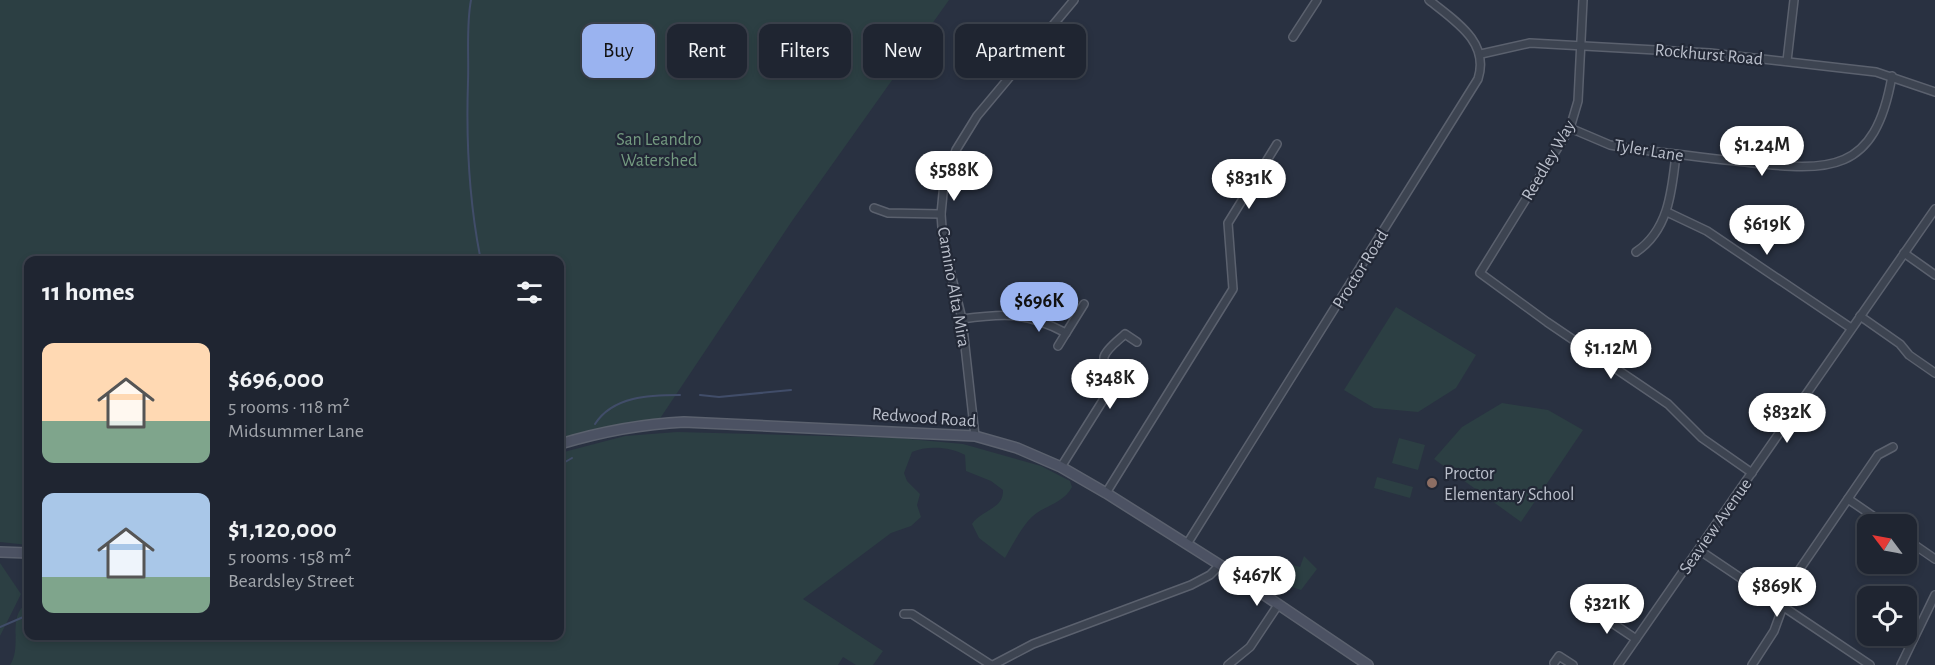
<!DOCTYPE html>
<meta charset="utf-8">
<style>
body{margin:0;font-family:"Alegreya Sans",sans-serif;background:#272d39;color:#f1f3f6;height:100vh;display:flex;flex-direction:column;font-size:22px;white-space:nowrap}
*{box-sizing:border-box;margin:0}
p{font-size:20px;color:#a1a5ab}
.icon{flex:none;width:33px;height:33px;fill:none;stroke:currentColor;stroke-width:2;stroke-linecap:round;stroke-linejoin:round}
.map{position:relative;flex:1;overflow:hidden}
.sheet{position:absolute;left:24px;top:256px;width:540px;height:384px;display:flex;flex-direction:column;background:#1f2531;border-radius:12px;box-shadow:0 3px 9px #0003,0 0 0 2px #3c424d}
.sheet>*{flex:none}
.banner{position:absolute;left:582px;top:24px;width:570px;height:54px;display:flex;gap:12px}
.needle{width:39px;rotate:302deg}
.buttons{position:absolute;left:1857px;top:514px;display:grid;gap:12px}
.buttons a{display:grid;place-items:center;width:60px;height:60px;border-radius:12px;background:#1f2531;box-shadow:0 3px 9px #0003,0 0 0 2px #3c424d;font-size:30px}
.price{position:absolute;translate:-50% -51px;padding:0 14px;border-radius:21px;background:#fff;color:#222;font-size:20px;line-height:39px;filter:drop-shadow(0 2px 3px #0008)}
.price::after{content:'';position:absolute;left:50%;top:36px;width:18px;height:14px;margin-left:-9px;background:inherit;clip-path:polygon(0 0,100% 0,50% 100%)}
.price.selected{background:#9ab3f0;color:#111}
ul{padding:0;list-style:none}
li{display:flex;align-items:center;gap:18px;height:150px;padding:0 18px}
li span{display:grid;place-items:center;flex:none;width:168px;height:120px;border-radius:12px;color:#555}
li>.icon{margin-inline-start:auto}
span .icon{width:72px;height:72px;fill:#fffc;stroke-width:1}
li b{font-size:26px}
h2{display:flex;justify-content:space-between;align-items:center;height:72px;padding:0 18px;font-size:26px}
.tag{padding:0 21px;border-radius:12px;background:#1f2531;box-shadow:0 3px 9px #0003,0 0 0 2px #3c424d;font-size:21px;line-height:54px}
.tag.selected{background:#9ab3f0;color:#111}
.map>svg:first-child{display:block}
.green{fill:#2c3f43}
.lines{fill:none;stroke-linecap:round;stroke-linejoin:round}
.stream{stroke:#414d69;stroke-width:2}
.street-casing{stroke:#5b616e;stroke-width:10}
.secondary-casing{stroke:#5b616e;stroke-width:12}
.street{stroke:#3d4451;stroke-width:7}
.secondary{stroke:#4c5263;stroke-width:9}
.education-dot{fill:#8d6e63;stroke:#222836;stroke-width:2}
.labels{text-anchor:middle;stroke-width:4.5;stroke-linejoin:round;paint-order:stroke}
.street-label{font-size:18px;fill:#babfcb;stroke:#222836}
.park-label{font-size:18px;fill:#749a80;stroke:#222836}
.poi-label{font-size:18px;fill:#babfcb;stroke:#222836;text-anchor:start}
</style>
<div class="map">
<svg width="1935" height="665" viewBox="0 0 1935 665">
<rect width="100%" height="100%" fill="#293141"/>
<!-- green -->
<g class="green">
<path d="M0,0H949L792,221L657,423L560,444V261H28V545L0,542Z"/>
<path d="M1396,307L1476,355L1456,388L1418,412L1374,408L1344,390Z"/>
<path d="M1502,403L1548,410L1583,430L1521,522L1434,459L1462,427Z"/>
<path d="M677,432L898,438L963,444L1041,466L1070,481L1072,487C1063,505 1041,505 1028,521C1019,532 1012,546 1005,558L979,538L972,524C981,510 1004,509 1003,490L991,481L966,471L965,455C952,447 927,445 912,452L904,473L907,481L920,494L917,505L921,517L911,526L891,533L803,599L883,651L873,665H856L843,657L838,665H10C23,646 6,615 28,603V636H560V453L625,436Z"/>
<path d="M1399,438L1425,445L1418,470L1392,463Z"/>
<path d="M1377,477L1413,487L1410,498L1374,488Z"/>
<path d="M1304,556L1317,569L1301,590L1276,582L1282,562L1300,567Z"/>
<path d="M0,563L21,594L0,636Z"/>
</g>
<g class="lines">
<!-- stream -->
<g class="stream">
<path d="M471,0C466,26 469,55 468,82C466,142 469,202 481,261"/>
<path d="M700,395L719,397L791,390"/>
<path d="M595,424C613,396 650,395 680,395"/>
<path d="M560,465L572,458"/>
<path d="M0,627L28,615"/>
</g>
<defs>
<g id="street">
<path d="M1583,0L1578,101L1570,128L1480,273L1547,322L1668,404L1702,438L1752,473"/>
<path d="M1293,37L1317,0"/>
<path d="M1481,54L1530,43L1710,53L1876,72L1935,92"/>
<path d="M1787,61L1794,0"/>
<path d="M1570,128L1610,145L1627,148C1667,153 1706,158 1745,162C1830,172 1875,174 1892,76"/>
<path d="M874,208L888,213L941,214"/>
<path d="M1667,212L1707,231L1851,328"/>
<path d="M1636,252C1669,230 1672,190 1676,154"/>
<path d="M1904,253L1935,275"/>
<path d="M1860,316L1900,344L1909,355L1935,373"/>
<path d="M962,319C1005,313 1027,312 1066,333L1084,304"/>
<path d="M1058,346L1066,333"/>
<path d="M975,436L962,319L943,241L941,214L944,183L956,150L977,116L1074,0"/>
<path d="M1061,467L1112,386C1114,376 1102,366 1104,357C1106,349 1120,339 1125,334L1137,342"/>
<path d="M1106,493L1233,289L1228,223L1277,144"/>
<path d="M1848,499L1886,525"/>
<path d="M1906,539L1935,559"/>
<path d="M1187,544L1478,79C1490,42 1455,21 1429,0"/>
<path d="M1699,550L1870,665"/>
<path d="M1593,610L1636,639"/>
<path d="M904,614H912L991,665"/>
<path d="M1554,663L1559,656L1573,665"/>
<path d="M993,665L1033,644L1191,585L1210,575L1220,565"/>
<path d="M1228,665L1250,647L1278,605"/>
<path d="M1618,665L1935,209"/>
<path d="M1752,665L1774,631L1793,579L1878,455L1893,447"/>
<path d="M1901,665L1935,595"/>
</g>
<g id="secondary">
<path d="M560,444C600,432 642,424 684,422L975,436L1017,448L1061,467L1106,493L1220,565L1368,665"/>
<path d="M0,552L28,553"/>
</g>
</defs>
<!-- street casing -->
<use href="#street" class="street-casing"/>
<!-- secondary casing -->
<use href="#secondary" class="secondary-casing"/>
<!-- street -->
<use href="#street" class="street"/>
<!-- secondary -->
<use href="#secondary" class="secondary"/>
</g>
<!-- markers -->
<circle class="education-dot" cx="1432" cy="483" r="6"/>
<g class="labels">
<!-- street labels -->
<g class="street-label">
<text transform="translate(1709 54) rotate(5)" y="6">Rockhurst Road</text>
<text transform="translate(1649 150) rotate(9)" y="6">Tyler Lane</text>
<text transform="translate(1548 160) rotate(-60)" y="6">Reedley Way</text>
<text transform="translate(1360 269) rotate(-58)" y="6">Proctor Road</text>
<text transform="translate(954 287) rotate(80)" y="6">Camino Alta Mira</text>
<text transform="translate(924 417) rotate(4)" y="6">Redwood Road</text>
<text transform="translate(1715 526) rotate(-55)" y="6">Seaview Avenue</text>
</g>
<!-- park labels -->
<g class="park-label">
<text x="659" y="145">San Leandro<tspan x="659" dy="21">Watershed</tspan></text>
</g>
<!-- poi labels -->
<g class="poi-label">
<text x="1444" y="479">Proctor<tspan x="1444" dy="21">Elementary School</tspan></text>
</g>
</g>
</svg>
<div class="buttons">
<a><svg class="needle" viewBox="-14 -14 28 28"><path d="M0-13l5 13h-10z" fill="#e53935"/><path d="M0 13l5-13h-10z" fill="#a1a5ab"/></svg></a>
<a><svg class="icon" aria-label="locate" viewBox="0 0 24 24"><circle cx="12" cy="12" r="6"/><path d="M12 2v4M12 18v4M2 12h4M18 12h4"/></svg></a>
</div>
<b class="price" style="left:1762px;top:177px">$1.24M</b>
<b class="price" style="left:954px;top:202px">$588K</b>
<b class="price" style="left:1249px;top:210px">$831K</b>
<b class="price" style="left:1767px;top:256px">$619K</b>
<b class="price selected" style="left:1039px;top:333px">$696K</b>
<b class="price" style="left:1611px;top:380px">$1.12M</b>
<b class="price" style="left:1110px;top:410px">$348K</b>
<b class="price" style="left:1787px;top:444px">$832K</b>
<b class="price" style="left:1257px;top:607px">$467K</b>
<b class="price" style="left:1777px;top:618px">$869K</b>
<b class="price" style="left:1607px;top:635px">$321K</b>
<div class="banner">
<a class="tag selected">Buy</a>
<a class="tag">Rent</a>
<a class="tag">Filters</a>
<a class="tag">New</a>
<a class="tag">Apartment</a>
</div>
<section class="sheet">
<h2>11 homes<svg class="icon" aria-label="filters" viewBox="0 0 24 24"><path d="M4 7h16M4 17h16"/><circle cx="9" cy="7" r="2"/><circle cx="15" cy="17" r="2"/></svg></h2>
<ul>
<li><span style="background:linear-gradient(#ffd9b3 65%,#7fa58c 0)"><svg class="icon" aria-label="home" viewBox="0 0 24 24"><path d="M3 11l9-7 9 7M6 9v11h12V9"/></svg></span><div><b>$696,000</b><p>5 rooms · 118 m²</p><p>Midsummer Lane</p></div></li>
<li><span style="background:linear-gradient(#a9c7e8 70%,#7fa58c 0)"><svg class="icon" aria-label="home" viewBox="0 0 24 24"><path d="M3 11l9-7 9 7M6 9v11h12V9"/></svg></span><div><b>$1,120,000</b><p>5 rooms · 158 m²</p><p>Beardsley Street</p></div></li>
</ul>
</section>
</div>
